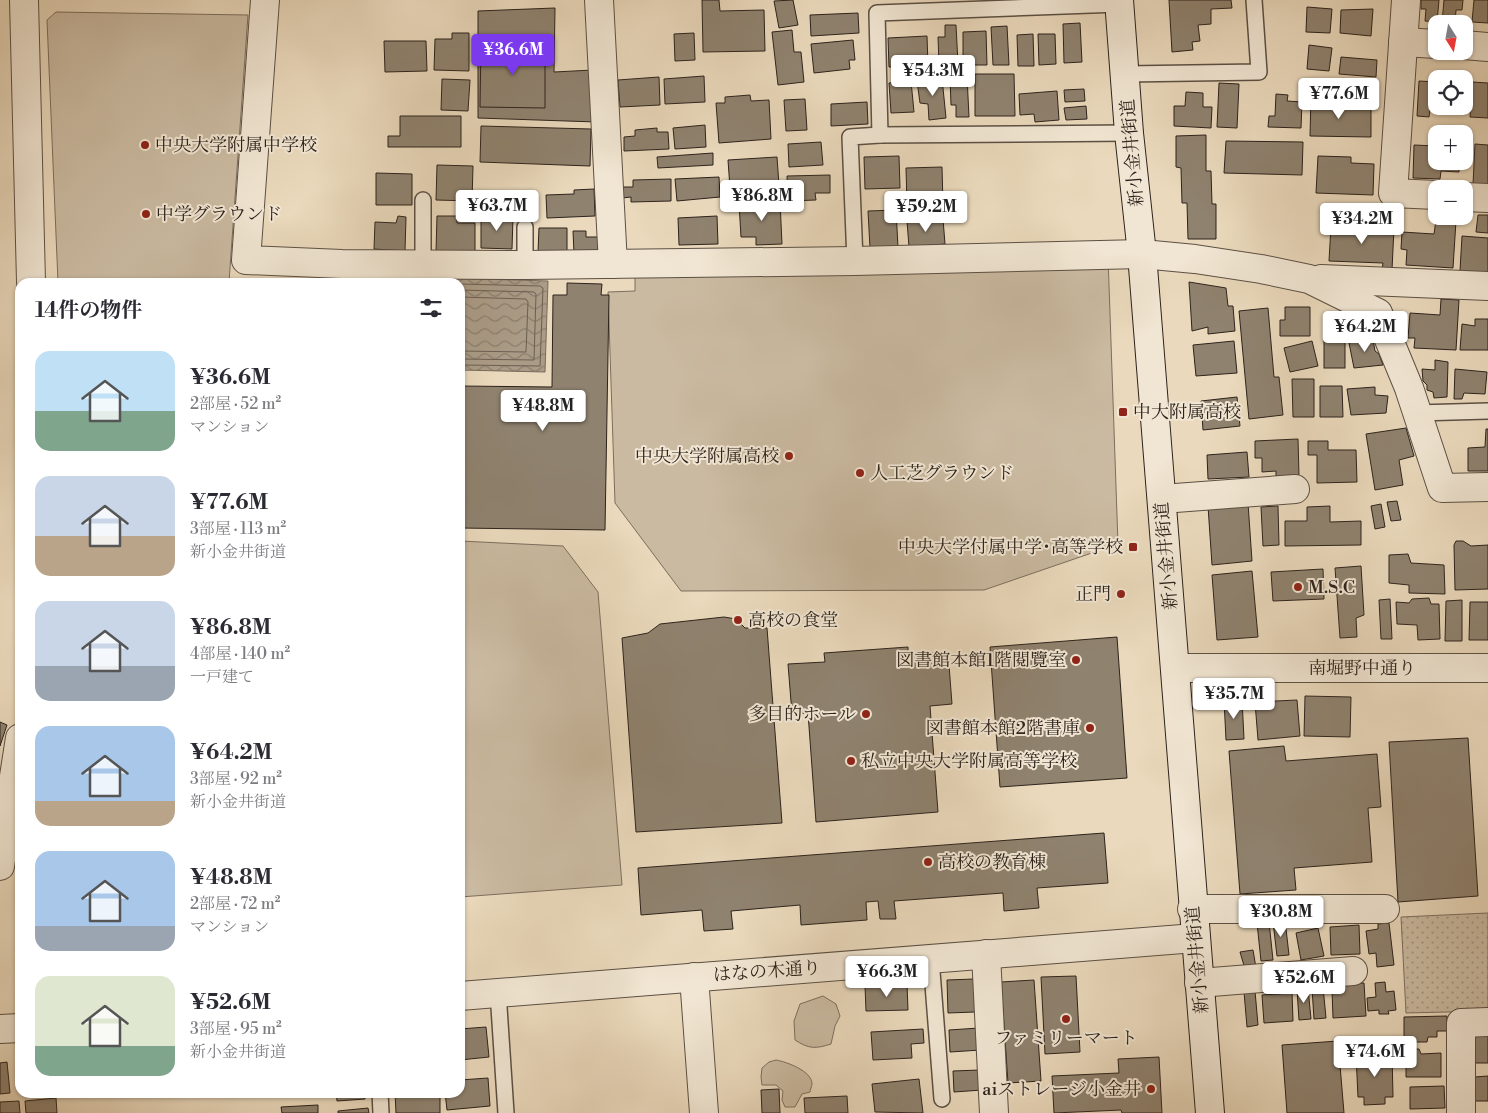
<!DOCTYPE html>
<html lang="ja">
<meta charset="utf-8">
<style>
body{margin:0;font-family:"Libre Bodoni","Noto Serif JP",serif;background:#f2f2f3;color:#2b2b33;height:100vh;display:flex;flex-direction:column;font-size:19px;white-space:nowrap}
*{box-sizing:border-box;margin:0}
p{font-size:16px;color:#7c7c81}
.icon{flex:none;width:28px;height:28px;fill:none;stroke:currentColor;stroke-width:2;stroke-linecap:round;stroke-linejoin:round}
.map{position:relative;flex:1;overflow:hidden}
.drawer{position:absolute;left:15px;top:278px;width:450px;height:820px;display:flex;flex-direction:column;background:#fff;border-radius:15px;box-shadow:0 1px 4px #0004}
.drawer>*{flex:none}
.needle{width:32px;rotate:169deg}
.controls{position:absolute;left:1428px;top:15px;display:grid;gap:10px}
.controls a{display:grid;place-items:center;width:45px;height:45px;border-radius:10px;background:#fff;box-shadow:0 1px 4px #0004;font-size:25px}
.price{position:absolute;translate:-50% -42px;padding:0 11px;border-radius:5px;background:#fff;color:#222;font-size:16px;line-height:32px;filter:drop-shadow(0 1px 2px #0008)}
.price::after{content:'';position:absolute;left:50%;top:30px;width:15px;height:11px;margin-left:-8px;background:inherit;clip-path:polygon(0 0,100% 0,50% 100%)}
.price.on{background:#7c3aed;color:#fff}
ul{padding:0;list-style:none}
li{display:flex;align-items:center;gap:15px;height:125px;padding:0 20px}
li span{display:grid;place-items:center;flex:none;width:140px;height:100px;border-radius:15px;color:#555}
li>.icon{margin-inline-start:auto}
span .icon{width:60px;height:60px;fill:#fffc;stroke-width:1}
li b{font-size:21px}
h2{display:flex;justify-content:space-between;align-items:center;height:60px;padding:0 20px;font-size:21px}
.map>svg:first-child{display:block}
.green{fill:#cabaa1;stroke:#7c6e5e}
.park{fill:url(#park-dots);stroke:#7c6e5e}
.water{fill:url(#water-waves);stroke:#786b5c}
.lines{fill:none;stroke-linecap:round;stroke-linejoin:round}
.shore{stroke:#6c5f51;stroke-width:1}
.building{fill:#8f826f;stroke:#2d231c}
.service-casing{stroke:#5c5044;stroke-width:18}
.minor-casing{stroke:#5c5044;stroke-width:30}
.tertiary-casing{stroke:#5c5044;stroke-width:30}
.secondary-casing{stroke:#2d231c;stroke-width:30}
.service{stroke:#f1e6d3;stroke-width:15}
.minor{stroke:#f1e6d3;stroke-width:28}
.tertiary{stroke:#f1e6d3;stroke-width:28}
.secondary{stroke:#f1e6d3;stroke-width:28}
.poi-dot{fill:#8f2418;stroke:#f1e6d3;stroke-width:2}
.labels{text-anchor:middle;stroke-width:4;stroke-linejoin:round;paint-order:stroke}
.poi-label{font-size:18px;fill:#2d231c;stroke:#f1e6d3;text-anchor:start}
.street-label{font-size:18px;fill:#2d231c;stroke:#f1e6d3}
</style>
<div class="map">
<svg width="1488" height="1113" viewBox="0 0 1488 1113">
<defs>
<pattern id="park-dots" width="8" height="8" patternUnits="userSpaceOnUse" patternTransform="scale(1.25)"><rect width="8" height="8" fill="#cabaa1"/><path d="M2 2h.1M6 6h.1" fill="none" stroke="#a49782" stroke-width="1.8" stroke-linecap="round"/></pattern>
<pattern id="water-waves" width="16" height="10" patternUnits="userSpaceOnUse" patternTransform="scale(1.25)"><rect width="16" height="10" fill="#aa9b86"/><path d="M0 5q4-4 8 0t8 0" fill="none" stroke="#8b7e6d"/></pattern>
</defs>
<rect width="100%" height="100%" fill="#ead9bc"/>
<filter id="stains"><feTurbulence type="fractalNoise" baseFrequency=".004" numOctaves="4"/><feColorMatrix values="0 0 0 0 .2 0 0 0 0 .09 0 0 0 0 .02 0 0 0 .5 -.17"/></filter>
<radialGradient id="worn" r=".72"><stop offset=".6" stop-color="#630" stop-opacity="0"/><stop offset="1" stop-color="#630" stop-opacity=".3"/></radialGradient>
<!-- green -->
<g class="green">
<path d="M56,12L248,15L229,282H58L47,20Z"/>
<path d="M1108,256L1118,544L984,590L681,591L615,503L608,292L635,291V273Z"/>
<path d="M460,541L563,546L598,592L622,885L460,897Z"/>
<path d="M823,996L836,1004L840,1016L835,1026L831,1044C815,1049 809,1049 795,1040L794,1021L800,1004Z"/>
<path d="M776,1060C787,1062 812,1071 812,1084C812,1085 810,1091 810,1092L802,1094L795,1107H785L782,1100L783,1091L776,1085H762L761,1077L762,1068L769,1062Z"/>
</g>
<!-- park -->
<path class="park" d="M1488,913V1011L1406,1013L1401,917Z"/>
<!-- water -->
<path class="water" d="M413,277L548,281L545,372L460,370V282H413Z"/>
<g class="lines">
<!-- shore -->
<g class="shore">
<path d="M460,284L540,286L543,288L540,366L460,365"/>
<path d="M460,290L534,292L536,294L534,360L460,359"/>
<path d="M460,297L526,299L528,302L526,352L460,351"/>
</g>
</g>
<!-- building -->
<g class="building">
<path d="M702,0H719L720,11L764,10L765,51L703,52Z"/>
<path d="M793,0L798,25L779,28L774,1Z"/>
<path d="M1169,0H1231L1232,8L1211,9V24L1198,25L1200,41L1192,42L1193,50L1172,52Z"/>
<path d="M1421,0H1439L1437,22L1425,21L1426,9H1421Z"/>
<path d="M1444,0H1463L1462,10H1456L1455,24L1442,23Z"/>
<path d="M1474,0H1488V23L1472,22Z"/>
<path d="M1307,7L1332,9L1330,33L1306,32Z"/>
<path d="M555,8L554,72L593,70L596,122L478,118V11Z"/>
<path d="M1373,9L1371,36L1340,33L1341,10Z"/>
<path d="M858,13L859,33L811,36L810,15Z"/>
<path d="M1080,23L1082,62L1064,63L1063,24Z"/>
<path d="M945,25H956L958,64H939L938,37H945Z"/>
<path d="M1007,26L1009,65H993L991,27Z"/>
<path d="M792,30L794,52H801L804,82L778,85L772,32Z"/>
<path d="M986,31L987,65H963V32Z"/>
<path d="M452,33H469V71L434,70L435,39H452Z"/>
<path d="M694,33L695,60L675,61L674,34Z"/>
<path d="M1033,34L1034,66H1018L1017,35Z"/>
<path d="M1038,34H1055L1056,64L1039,65Z"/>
<path d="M927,36L928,65L889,67L888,38Z"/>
<path d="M853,40L855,60H849L850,69L814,73L811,44Z"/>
<path d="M384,41H426L427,71L385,72Z"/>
<path d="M481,44L545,45V108L480,107Z"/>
<path d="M1309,45L1332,48L1329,71L1307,69Z"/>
<path d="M1341,57L1377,60L1376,77L1339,74Z"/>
<path d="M975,74H1014L1015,116H975Z"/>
<path d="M704,76L705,102L665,104L664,79Z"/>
<path d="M950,76H967L969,117H956V105H951Z"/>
<path d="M659,77L660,105L620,107L618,80Z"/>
<path d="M942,78L946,118L929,120L928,104L920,103L917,81Z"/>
<path d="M442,79L470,80L468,111L441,110Z"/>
<path d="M911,81L914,112L891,113L889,83Z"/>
<path d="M1419,81L1436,82V106H1461L1460,112L1430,110L1429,117L1417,116Z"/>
<path d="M1472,82L1488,83V118L1470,117Z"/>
<path d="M1219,83L1239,84L1237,128L1217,127Z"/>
<path d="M1084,89L1085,101L1065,102L1064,90Z"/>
<path d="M1057,91L1059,120L1035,122L1034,114L1020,115L1019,94Z"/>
<path d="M1186,92L1203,93V107H1212L1211,128L1174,126V106H1185Z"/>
<path d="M1276,94L1288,95L1287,101L1302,102L1301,128L1268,127L1269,116H1275Z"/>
<path d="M750,95L751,101L769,100L771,139L719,143L716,103H725V97Z"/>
<path d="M1311,97L1326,98V106H1371V137L1310,136Z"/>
<path d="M805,99L807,130L786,131L784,100Z"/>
<path d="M867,102L868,124L831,126V104Z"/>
<path d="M1086,106L1087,119L1066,120L1064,108Z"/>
<path d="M400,116H461V147H388V136H400Z"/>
<path d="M705,125L706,147L675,149L673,128Z"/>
<path d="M481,126L591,129L590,166L480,162Z"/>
<path d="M657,128V132H668L669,149L624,151V137L635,136V130Z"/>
<path d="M1206,135V171H1211L1212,204H1216V239H1188L1187,203H1182L1181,168L1176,167V136Z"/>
<path d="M1226,141L1303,142L1302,175L1224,173Z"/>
<path d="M821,142L823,165L789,167L788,144Z"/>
<path d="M1475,144L1488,145V184H1473Z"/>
<path d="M1414,145L1436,146V161H1459V172L1441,171L1440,179L1413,178Z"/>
<path d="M713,153V165L658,168L657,157Z"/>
<path d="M899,156L900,188L865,189L864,157Z"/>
<path d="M1318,156L1351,157V163L1374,164L1373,195L1316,193Z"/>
<path d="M777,157L779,185L730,188L728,160Z"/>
<path d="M437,165L473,166L472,201L436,200Z"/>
<path d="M942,167L943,204L907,205L906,168Z"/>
<path d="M376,173L412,174V205H376Z"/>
<path d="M830,175V193H815L816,200L788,201L787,176Z"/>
<path d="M719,177L720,197L677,201L675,179Z"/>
<path d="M671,179V201L631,202V197L622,198V187H633V180Z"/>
<path d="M594,189L595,216L547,218L546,195L574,194V190Z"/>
<path d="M780,201L782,244L756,245V237H741L739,203Z"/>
<path d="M896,210L898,247L870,248L868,211Z"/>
<path d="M1478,215H1488V233L1476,232Z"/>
<path d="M398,216L406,217L405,251L374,249L375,222L396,223Z"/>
<path d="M437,216H457V223H475V252H436Z"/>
<path d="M481,216L513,217L512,249L481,248Z"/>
<path d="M717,216L718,244L679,245L678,218Z"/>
<path d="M943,219L945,244L909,247L907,221Z"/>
<path d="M1436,220L1456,221L1453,268L1406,265L1407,250L1401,249L1402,232L1434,234Z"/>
<path d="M1331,226L1394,228L1392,270H1382L1383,263L1329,261Z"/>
<path d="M539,228H567V252H538Z"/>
<path d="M573,231H586V237H598V253H574Z"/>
<path d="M1462,236L1488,238V273L1460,271Z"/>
<path d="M1189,282L1226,288L1228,306H1233L1235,331L1208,334V327L1192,331Z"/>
<path d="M567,283L602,284L601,295H609L605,530L460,528V386L552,387L553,295H567Z"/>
<path d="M1441,299L1459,300L1456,350L1414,348L1415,338H1408L1410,313L1440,315Z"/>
<path d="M1285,307H1310V336H1280V320H1285Z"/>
<path d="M1268,308L1274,377H1279L1283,415L1249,419L1239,311Z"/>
<path d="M1475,319H1488V350H1460L1462,324L1475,326Z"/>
<path d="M1372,335L1375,351L1379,354L1383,365L1354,368L1349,343L1359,340L1362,337Z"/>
<rect x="1324" y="336" width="21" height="32"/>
<path d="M1234,341L1237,373L1196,376L1193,345Z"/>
<path d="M1312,341L1318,366L1290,372L1284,348Z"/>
<path d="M1435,360L1448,362L1447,397L1434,398L1433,392L1427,390V385L1423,381L1422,369L1435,370Z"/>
<path d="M1455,369L1487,372L1485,394L1464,393L1462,399H1454Z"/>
<path d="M1292,379H1314V417H1293Z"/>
<path d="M1320,386H1342L1343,417H1320Z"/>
<path d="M1375,387V395L1388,396L1386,413L1351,415L1347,389Z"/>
<path d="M1237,397L1240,426L1203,430L1201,401Z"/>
<path d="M1406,428L1414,456L1399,460L1403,485L1375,490L1366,434Z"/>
<path d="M1486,429H1488V471H1468V448L1485,447Z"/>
<path d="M1298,439L1299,476H1276V471L1262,472V458H1255V441Z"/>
<path d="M1308,441H1328V450H1356L1357,482L1317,483V455H1308Z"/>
<path d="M1247,452L1249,477L1208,479L1207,455Z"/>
<path d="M1397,501L1401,520L1391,521L1387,502Z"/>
<path d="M1248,503L1252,561L1212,565L1208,506Z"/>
<path d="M1381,504L1385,527L1375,529L1371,506Z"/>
<path d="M1278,506L1279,545L1263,546L1261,507Z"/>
<path d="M1330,506V522L1361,521V545L1285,546V521H1307V507Z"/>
<path d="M1456,541H1463L1471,546L1488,545V589L1455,590L1454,545Z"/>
<path d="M1408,554L1411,563L1444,565L1445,594L1409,593V585L1389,583V555Z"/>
<path d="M1361,566L1364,615L1356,618L1357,637L1340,638L1335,568Z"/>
<path d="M1323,569L1324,599L1273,601L1271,572Z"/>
<path d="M1252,571L1258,637L1217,640L1212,575Z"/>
<path d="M1429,598L1431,604H1439L1440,639L1418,640L1417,625L1397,624L1396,602L1409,603L1412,599Z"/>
<path d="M1390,599L1392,639H1381L1379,600Z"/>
<path d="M1462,600V641H1445L1446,601Z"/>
<path d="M1470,602H1488V640H1469Z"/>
<path d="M724,617L736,619L745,628H767L782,823L636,832L622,638L648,633L660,624Z"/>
<path d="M1117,637L1127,778L1000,787L990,647Z"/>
<path d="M908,647V655L948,652L952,704L930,706L938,812L816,822L808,713L792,714L788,664L825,662L824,653Z"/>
<path d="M1305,696L1351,697L1350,737L1304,736Z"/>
<path d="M1242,699L1244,739L1226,740L1224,700Z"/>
<path d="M1297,700L1300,736L1258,740L1255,702Z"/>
<path d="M0,722L7,725L0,746Z"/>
<path d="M1468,738L1478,896L1398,902L1389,742Z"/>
<path d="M1284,746L1286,761L1377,754L1381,807L1368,808L1372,862L1294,868L1296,890L1240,894L1229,751Z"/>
<path d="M1104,833L1108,883L1037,888L1039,908L1004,911L1003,893L894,901L896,919H880L878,901L866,902L867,920L801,925L800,905L731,911L733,929L704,931L702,910L641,915L638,868Z"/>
<path d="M1285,920L1289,955L1277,956L1273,922Z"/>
<path d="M1269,922L1273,960L1261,961L1257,923Z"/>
<path d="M1389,923L1394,965L1377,967L1376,953L1369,954L1366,931L1378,929V924Z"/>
<path d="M1359,925L1360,954L1331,955L1330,927Z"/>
<path d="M1318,928L1324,956L1301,960L1296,933Z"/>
<path d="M1253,950L1256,968L1245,969L1240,952Z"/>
<path d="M1076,976L1080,1052L1045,1054L1041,977Z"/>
<path d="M974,979L975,1012L948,1013L947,980Z"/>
<path d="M1034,980L1041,1081L1008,1083L1001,982Z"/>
<path d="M1385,982L1386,992L1394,991L1396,1010L1388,1011L1389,1014H1379V1010L1368,1011L1367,998L1376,997L1375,983Z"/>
<path d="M1364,983L1366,1016L1333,1018L1332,990H1340V984Z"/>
<path d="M907,984L908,1010L866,1011L865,986Z"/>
<path d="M1323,987L1326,1018L1314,1019L1312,988Z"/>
<path d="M1308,988L1311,1019L1299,1020L1297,989Z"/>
<path d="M1255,991L1258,1025L1247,1027L1244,992Z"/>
<path d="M1292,993L1293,1021L1264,1023L1262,995Z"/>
<path d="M1447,1016V1031H1437V1037H1428L1427,1042H1404V1017Z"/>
<path d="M486,1027L489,1057L460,1060V1029Z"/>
<path d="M979,1028L981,1050L950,1052L949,1030Z"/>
<path d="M923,1029L924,1043L911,1044L912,1058L873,1060L871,1032Z"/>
<path d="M1471,1033H1488V1063H1473Z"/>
<path d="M1338,1041L1344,1113H1287L1282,1045Z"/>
<path d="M1408,1049H1419L1421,1054L1441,1053V1077H1406V1054Z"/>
<path d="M1392,1053L1393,1097H1385V1104L1364,1105V1097H1358L1356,1055Z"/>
<path d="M1159,1057L1162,1113H1122L1121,1110L1054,1113L1052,1076L1119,1073L1118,1059Z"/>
<path d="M7,1062L10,1093L0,1094V1063Z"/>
<path d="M980,1070L982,1090L954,1092L953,1071Z"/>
<path d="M1488,1076V1101H1475V1077Z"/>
<path d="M488,1078L490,1106L447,1110L445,1092H460V1080Z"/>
<path d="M919,1079L923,1113L875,1112L872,1084Z"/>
<path d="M1444,1086L1445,1108L1410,1109V1087Z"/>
<path d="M779,1089L780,1113H762L761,1090Z"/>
<path d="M336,1092H365V1099L337,1101Z"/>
<path d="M395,1092H440V1113H396Z"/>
<path d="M847,1096L848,1113H805L804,1098Z"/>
<path d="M56,1098L57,1113H26L25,1101Z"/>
<path d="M19,1101L20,1113H0V1102Z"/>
<path d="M318,1105V1113H282L281,1107Z"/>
<path d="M368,1108L369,1113H338V1111Z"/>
</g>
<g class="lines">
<defs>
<g id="service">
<path d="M1125,74L1259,72L1254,0"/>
<path d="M880,135L877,13L1119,4"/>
<path d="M525,227V265"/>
<path d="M855,261L850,137L880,135L1129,133"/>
<path d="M423,264V200"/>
<path d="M1417,413L1488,411"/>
<path d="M931,959L942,1099"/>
<path d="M498,992L506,1113"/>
<path d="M380,1092L381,1113"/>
</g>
<g id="minor">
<path d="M24,0L31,282"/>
<path d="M265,0L246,260L342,264L525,265L855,261L1142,254L1195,259L1261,269L1309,279L1378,313L1409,388L1442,488L1488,487"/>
<path d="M599,0L613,264"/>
<path d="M1406,0L1393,193L1436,195"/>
<path d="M1403,42L1436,44"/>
<path d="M1464,45L1488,47"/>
<path d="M1464,197L1488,198"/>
<path d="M1321,279L1488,286"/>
<path d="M1162,499L1295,489"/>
<path d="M0,866L20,738"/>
<path d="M1192,909H1385"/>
<path d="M986,954L994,1113"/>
<path d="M694,977L704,1113"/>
<path d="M1199,983L1353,971"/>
<path d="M460,996L1195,938"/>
<path d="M0,1029L20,1028"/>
<path d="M1461,1113V1023L1488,1022"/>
</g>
<path id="tertiary" d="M1175,668H1488"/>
<path id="secondary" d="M1119,0L1129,133L1142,254L1210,1113"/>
</defs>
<!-- service casing -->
<use href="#service" class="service-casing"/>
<!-- minor casing -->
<use href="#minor" class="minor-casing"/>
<!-- tertiary casing -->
<use href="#tertiary" class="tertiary-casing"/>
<!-- secondary casing -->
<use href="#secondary" class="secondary-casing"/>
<!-- service -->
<use href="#service" class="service"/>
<!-- minor -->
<use href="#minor" class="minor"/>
<!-- tertiary -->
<use href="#tertiary" class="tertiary"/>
<!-- secondary -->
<use href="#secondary" class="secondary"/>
</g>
<!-- markers -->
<g class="poi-dot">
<circle cx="145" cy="145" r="5"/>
<circle cx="146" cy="214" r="5"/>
<rect x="1118" y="407" width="10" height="10" rx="2.5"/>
<circle cx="789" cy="456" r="5"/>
<circle cx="860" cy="473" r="5"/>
<rect x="1128" y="542" width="10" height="10" rx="2.5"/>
<circle cx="1298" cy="587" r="5"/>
<circle cx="1121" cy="594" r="5"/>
<circle cx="738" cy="620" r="5"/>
<circle cx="1076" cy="660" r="5"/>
<circle cx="866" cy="714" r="5"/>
<circle cx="1090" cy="728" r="5"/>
<circle cx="851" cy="761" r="5"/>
<circle cx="928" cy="862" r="5"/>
<circle cx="1066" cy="1019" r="5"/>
<circle cx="1151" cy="1089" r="5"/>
</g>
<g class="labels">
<!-- poi labels -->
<g class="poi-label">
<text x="155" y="151">中央大学附属中学校</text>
<text x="156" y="220">中学グラウンド</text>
<text x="1133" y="418">中大附属高校</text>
<text x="779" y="462" text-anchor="end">中央大学附属高校</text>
<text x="870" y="479">人工芝グラウンド</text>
<text x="1123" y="553" text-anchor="end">中央大学付属中学･高等学校</text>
<text x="1308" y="593">M.S.C</text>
<text x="1111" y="600" text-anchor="end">正門</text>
<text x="748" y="626">高校の食堂</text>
<text x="1066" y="666" text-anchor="end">図書館本館1階閱覽室</text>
<text x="856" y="720" text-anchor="end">多目的ホール</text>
<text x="1080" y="734" text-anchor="end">図書館本館2階書庫</text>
<text x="861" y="767">私立中央大学附属高等学校</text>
<text x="938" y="868">高校の教育棟</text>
<text x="1066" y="1044" text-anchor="middle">ファミリーマート</text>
<text x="1141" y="1095" text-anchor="end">aiストレージ小金井</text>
</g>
<!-- street labels -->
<g class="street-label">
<text transform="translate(1132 153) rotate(-95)" y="6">新小金井街道</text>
<text transform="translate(1166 556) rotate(-95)" y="6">新小金井街道</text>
<text x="1362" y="674">南堀野中通り</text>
<text transform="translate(1197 960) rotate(-95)" y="6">新小金井街道</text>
<text transform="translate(767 971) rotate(-4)" y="6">はなの木通り</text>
</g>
</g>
<rect width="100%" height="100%" filter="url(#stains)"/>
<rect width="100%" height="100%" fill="url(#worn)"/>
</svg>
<div class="controls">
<a><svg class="needle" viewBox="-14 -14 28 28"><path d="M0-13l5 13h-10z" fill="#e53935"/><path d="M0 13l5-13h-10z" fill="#7c7c81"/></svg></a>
<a><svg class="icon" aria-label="locate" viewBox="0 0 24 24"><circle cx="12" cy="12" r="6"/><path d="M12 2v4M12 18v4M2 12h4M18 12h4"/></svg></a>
<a>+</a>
<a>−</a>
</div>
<b class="price on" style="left:513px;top:76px">¥36.6M</b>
<b class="price" style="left:933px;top:97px">¥54.3M</b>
<b class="price" style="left:1339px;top:120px">¥77.6M</b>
<b class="price" style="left:762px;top:222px">¥86.8M</b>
<b class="price" style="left:497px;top:232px">¥63.7M</b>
<b class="price" style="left:926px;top:233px">¥59.2M</b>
<b class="price" style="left:1362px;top:245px">¥34.2M</b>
<b class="price" style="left:1365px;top:353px">¥64.2M</b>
<b class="price" style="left:543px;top:432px">¥48.8M</b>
<b class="price" style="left:1234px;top:720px">¥35.7M</b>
<b class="price" style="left:1281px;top:938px">¥30.8M</b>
<b class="price" style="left:887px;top:998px">¥66.3M</b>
<b class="price" style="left:1304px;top:1004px">¥52.6M</b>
<b class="price" style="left:1375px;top:1078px">¥74.6M</b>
<section class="drawer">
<h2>14件の物件<svg class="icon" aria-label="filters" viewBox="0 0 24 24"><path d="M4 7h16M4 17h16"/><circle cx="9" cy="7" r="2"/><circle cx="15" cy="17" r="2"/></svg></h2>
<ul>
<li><span style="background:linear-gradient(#bfe0f5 60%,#7fa58c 0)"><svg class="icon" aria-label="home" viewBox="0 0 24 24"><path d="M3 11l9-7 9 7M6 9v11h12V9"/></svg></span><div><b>¥36.6M</b><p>2部屋 · 52 m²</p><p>マンション</p></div></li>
<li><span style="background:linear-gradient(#c9d6e8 60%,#b9a48a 0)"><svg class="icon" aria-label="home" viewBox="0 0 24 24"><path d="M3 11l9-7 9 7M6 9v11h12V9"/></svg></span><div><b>¥77.6M</b><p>3部屋 · 113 m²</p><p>新小金井街道</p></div></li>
<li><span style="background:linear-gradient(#c9d6e8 65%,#9aa5b1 0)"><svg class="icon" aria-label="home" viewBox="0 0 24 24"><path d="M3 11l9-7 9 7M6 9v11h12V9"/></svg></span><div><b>¥86.8M</b><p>4部屋 · 140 m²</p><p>一戸建て</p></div></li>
<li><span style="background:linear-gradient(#a9c7e8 75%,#b9a48a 0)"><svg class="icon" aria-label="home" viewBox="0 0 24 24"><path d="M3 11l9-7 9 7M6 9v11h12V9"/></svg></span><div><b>¥64.2M</b><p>3部屋 · 92 m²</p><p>新小金井街道</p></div></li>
<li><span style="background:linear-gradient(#a9c7e8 75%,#9aa5b1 0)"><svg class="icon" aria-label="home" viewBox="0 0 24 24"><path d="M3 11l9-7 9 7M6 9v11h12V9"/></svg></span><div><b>¥48.8M</b><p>2部屋 · 72 m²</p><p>マンション</p></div></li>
<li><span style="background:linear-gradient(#dfe7d0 70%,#7fa58c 0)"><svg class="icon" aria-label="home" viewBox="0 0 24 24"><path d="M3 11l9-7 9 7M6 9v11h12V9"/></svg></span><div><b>¥52.6M</b><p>3部屋 · 95 m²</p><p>新小金井街道</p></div></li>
</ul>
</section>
</div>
